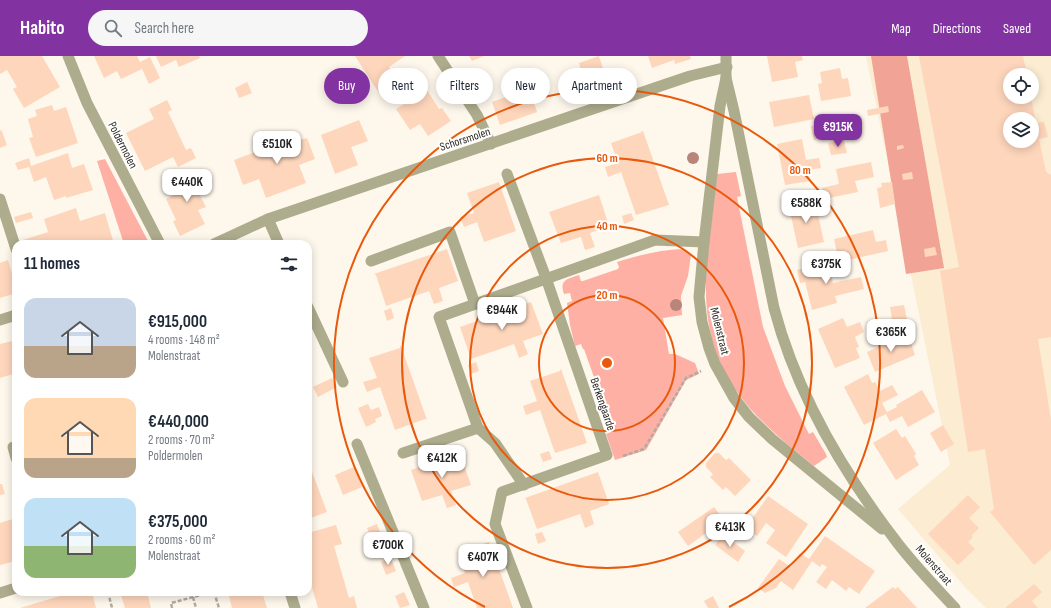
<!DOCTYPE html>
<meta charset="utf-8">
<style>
body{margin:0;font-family:"Sofia Sans Condensed",sans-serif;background:#f6f6f7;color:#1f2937;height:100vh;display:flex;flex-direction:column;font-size:15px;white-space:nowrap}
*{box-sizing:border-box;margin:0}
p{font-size:13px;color:#747a83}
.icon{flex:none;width:22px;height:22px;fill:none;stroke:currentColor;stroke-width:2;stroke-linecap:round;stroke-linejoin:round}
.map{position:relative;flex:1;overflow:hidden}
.drawer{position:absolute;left:12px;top:184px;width:300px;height:356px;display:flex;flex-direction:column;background:#fff;border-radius:12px;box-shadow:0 2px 10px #0003}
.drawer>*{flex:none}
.top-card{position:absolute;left:324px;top:12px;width:380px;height:36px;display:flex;gap:8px}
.fabs{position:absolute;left:1003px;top:12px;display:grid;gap:8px}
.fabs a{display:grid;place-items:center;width:36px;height:36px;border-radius:50%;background:#fff;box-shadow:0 2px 10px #0003;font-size:20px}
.price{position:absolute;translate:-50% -34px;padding:0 9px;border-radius:8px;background:#fff;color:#222;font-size:13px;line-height:26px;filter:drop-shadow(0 1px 2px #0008)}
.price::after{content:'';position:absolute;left:50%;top:24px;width:12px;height:9px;margin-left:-6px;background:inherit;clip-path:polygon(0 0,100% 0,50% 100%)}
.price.active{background:#8232a1;color:#fff}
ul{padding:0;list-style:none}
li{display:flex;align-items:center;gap:12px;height:100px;padding:0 12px}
li span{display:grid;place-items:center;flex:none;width:112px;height:80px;border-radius:12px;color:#555}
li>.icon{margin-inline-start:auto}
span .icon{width:48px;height:48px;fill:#fffc;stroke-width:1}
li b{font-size:17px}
h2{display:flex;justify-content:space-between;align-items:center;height:48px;padding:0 12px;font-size:17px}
.pill{padding:0 14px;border-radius:18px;background:#fff;box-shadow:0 2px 10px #0003;font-size:14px;line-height:36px}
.pill.active{background:#8232a1;color:#fff}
header{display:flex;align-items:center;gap:24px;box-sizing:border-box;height:56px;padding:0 20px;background:#8232a1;color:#fff}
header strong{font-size:19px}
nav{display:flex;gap:22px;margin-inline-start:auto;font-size:14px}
.search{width:280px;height:36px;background:#f6f6f7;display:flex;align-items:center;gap:10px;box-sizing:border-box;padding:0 14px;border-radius:22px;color:#747a83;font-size:15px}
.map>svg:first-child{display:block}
.built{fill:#fbecd2;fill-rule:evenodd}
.green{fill:#fdb0a3}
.forest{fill:#f1a496}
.building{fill:#fed6bc;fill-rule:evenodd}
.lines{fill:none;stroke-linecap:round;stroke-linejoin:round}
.path{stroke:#b1aba2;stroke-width:2.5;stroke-dasharray:4 2;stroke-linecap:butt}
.service{stroke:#adac8d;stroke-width:11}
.minor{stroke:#adac8d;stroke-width:11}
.tree{fill:#b8857a}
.ring{fill:none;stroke:#e8590c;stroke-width:2}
.labels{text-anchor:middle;stroke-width:4;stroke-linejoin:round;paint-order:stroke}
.street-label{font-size:12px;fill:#2b2720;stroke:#fff}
.centre{fill:#e8590c;stroke:#fff;stroke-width:2}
.ring-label{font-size:12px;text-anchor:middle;font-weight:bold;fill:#e8590c;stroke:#fff;stroke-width:4;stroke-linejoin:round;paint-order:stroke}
</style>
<header>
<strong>Habito</strong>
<div class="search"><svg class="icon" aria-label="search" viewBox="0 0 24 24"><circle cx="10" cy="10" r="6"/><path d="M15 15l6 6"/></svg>Search here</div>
<nav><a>Map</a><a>Directions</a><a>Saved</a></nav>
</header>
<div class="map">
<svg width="1051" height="552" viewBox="0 0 1051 552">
<rect width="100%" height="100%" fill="#fef7ec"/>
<!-- built -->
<path class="built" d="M866,0H1051V552H986L965,531L898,453L950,409ZM1010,19H1032V41H1010ZM1010,63H1032V85H1010Z"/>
<!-- green -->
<g class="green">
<path d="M105,103L148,185L149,188H124L97,105Z"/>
<path d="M736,116L741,140L737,141L763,271L785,330L809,378L813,376L826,398L827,401L814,410C748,358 703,315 706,224C707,189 714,154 717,118Z"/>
<path d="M683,193L691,199L688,220L681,240L682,259L663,262L669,298H675L695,307L699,318L686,324L646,394L615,404L606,378L613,375L584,293H583L581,288L575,290L570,269L567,247L572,245L570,237L564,238C559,224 567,223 579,219L581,225H583L618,213L619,211L617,206C639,199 660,194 683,193Z"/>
</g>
<!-- forest -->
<path class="forest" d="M871,0H907L944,212L906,218Z"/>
<!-- building -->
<g class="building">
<path d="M0,0H42L60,31L24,52L13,33L17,31L7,14L0,18Z"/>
<path d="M94,0H137L140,6L150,1L160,22L149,28L142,13L121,23L117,15L104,22Z"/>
<path d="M156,0H199L200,2L179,11L176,4L161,11Z"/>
<path d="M355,0H405L389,11L398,25L379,37Z"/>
<path d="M469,0H484L472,5Z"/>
<path d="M599,0L605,20L585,27L579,7Z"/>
<path d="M648,0H690L691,3L675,8L674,4L652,12Z"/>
<path d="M767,0H802L803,4L795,6L798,21L772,26Z"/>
<path d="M919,0H1023L1027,19H1010V41H1031L1036,67L1044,66L1048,81L1039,83L1046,116L1051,119V281L1038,283L1051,364V494L1034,509L990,456L994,453L985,393L968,396L940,215L959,211ZM1010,63H1032V85H1010Z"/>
<path d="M840,12L842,23L848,22L851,40L821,45L818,28L822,27L820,16Z"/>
<path d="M406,24L412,33L395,44L389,35Z"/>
<path d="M527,25L537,56L500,69L492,46L506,41L503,34Z"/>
<path d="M247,26L252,37L239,42L235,32Z"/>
<path d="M427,34L439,53L442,52L451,65L428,80L420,68L410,74L396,53Z"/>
<path d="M809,39L814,63L774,71L769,46Z"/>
<path d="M167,44L172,54L168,56L186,94L191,92L196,102L178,111L173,101L145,115L126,77L154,63L149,53Z"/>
<path d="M52,49L54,55L66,51L78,87L36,101L29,82L33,81L28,63L37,60L35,54Z"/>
<path d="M888,50L889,56L868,60L867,54Z"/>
<path d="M359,64L368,85L351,91L358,109L335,118L321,79Z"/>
<path d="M828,67L831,81L814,84L811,70Z"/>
<path d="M1,73L7,89L0,92V76Z"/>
<path d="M641,75H643L669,149L636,159L621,116L608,121L605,111L618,107L611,87L642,76Z"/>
<path d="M294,77L297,85L307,82L315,103L299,109L306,127L266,142L259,123L243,129L234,104L269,91L267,87Z"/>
<path d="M802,83L806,104L819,102L821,112L808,114L810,125L785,129L777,88Z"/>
<path d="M844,84L847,97L831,99L828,87Z"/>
<path d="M903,89L904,92L897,94V90Z"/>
<path d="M68,97L72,112L84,108L93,134L66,142V140L54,144L46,121L34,126L29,111L18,114L15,107L29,102L31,110Z"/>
<path d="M871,106L874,121L855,125L858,136L824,143L822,132L839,128L836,113Z"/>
<path d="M199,113L205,125L195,130L206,151L198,154L205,168L180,180L173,165L176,164L166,143L178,137L173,126Z"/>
<path d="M912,116L913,123L903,124L902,118Z"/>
<path d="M499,126L516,175L484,186L477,166L464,171L460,161L474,157L467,137Z"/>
<path d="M892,126L895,148L880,152L877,132L882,131L881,127Z"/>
<path d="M599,139L609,170L590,177L595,191L585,194L581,181L561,187L549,156Z"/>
<path d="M815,145L824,186L798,192L789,151Z"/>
<path d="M76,152L80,165L105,157L114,188H25L23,184L48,176L44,163Z"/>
<path d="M31,156L33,162L16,167L14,161Z"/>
<path d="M631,157L634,164L624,168L622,160Z"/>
<path d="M873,174L876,186L886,184L888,195L839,206L834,183Z"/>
<path d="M935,191L937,199L925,201L924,193Z"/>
<path d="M447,193L458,225L439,232L443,245L434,248L429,235L386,250L376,219L374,218Z"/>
<path d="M8,204L16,232V237L0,242V207Z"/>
<path d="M828,206L833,227L861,221L864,233L835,240L837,247L812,254L805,226L800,227L797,214Z"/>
<path d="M531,246L543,278L523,285L528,298L519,302L514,288L471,303L460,271Z"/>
<path d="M904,249L909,273L894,276L890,251Z"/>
<path d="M391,252L394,262L387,265L384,255Z"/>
<path d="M843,262L847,271L860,266L864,276L855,281L859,291L856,292L860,302L835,312L818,273Z"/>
<path d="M908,278L915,299L875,316L867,296Z"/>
<path d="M16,284V317L0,322V288Z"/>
<path d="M400,290H401L427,364L425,363L395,374L380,331L367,336L363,326L377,322L369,302L400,292Z"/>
<path d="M476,306L479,315L471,318L468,309Z"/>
<path d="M561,313L587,387L555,397L540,354L526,359L523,350L537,345L530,325L560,315V314Z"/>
<path d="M868,318L872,327L875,326L880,335L892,329L898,339L882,347L887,356L897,351L896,349L922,334L935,356L908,371L902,360L890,366L886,358L864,369L844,331Z"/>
<path d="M332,322L337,331L318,341L313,331Z"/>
<path d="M368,348L371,354L379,351L382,360L375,363L376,366L366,371L358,352Z"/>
<path d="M943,369L954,388L941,396L930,377Z"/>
<path d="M896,373L902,382L905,380L916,398L914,400L919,409L896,424L873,387Z"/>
<path d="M549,395L552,403L543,406L540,398Z"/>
<path d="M461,396L460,398L471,429L451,435L456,449L447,452L442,439L422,445L411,414Z"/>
<path d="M715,397H719L726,404L729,402L751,424L735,440L726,431L723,434L710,421L713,418L706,411V407Z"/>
<path d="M354,411L362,431L343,439L335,419Z"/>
<path d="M312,416L327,456L308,463V418Z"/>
<path d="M598,416L609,448L590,455L594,468L585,472L580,458L537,473L526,443L525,442Z"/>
<path d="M0,428H2L5,438L0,439Z"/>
<path d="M968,439L980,451L969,462L979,472L971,480L973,481L968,486L975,493L958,509L928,478Z"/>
<path d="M768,440L808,468L786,501L766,487L775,474L766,467L757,480L746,472Z"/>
<path d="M714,451L724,464L688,490L678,476Z"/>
<path d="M16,462V505L0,509V467Z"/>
<path d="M377,468L382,481L372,484L367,472Z"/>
<path d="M336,469L342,488L334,490L349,542L354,540L357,552H318L308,518V477Z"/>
<path d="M542,476L546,485L538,488L535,478Z"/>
<path d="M723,478L745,495L738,506L715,489Z"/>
<path d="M825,480L875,515L859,538L849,531L846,535L832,524L826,533L816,526L827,511L822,508L820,511L812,505L793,534L781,525L776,532L765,537L758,532L779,503L791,511L800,497L809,503Z"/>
<path d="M489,486L498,510L513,552H477L468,526L454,531L451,522L465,517L458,497Z"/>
<path d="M391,502L396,515L386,519L381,506Z"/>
<path d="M1034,528L1042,536L1032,545L1038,552H1005Z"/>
<path d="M893,531L895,533L898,531L917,552H865Z"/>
<path d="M73,536H92L96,552H20Z"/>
<path d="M120,536H160V537L148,540L151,552H125Z"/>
<path d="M228,536H262L267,552H232Z"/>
<path d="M404,536L410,549L400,552L395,540Z"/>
<path d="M713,540L719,552H708L704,545Z"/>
</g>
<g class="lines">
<!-- path -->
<g class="path">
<path d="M623,400L644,393L686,322L701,315"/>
<path d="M108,536L112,552"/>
<path d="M214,536L219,552"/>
<path d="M193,541L196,552"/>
<path d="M172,552L171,547L212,536"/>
</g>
<!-- service -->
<g class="service">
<path d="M0,143L16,193"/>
<path d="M268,163L279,188"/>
<path d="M308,251L343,326"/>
<path d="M357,388L424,552"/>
<path d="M13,391L16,402"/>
</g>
<!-- minor -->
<g class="minor">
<path d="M68,0L87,47L160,188"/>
<path d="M438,0L477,59L491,88"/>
<path d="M726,0V22L720,50L704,186L699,241L702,266L709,292L715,308L734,342L749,361L772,383L882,473"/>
<path d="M726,22L734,55L774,252C796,335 841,413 893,481C911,506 934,529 955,552"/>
<path d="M507,118L546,222L607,399L502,436L495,468L527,552"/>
<path d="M214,188L268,163L690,20L727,11"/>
<path d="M371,205L450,176L475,248"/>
<path d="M0,264L16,259"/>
<path d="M403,397L478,372"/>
<path d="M524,429L495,387L478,372L439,261L655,184L704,186"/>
<path d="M290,536L295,552"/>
<path d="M0,537L16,532"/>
</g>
</g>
<!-- trees -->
<g class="tree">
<circle cx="693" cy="102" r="6"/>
<circle cx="676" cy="249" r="6"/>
</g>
<!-- distance rings -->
<g class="ring">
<circle cx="607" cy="307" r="68"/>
<circle cx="607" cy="307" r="137"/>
<circle cx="607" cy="307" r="205"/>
<path d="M485 551A273 273 0 1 1 729 551"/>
</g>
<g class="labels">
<!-- street labels -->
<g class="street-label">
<text transform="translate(465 83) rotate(-18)" y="4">Schorsmolen</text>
<text transform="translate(123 89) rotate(63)" y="4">Poldermolen</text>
<text transform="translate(720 275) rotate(76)" y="4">Molenstraat</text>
<text transform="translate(603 348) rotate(71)" y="4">Berkengaarde</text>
<text transform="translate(934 509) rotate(49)" y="4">Molenstraat</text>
</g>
</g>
<circle cx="607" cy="307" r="6" class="centre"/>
<g class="ring-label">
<text x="607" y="106">60 m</text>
<text x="800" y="118">80 m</text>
<text x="607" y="174">40 m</text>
<text x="607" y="243">20 m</text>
</g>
</svg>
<div class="fabs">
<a><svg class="icon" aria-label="locate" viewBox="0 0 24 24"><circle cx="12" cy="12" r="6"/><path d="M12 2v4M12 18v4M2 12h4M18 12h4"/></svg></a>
<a><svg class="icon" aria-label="layers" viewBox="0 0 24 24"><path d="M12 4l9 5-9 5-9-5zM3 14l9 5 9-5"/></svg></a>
</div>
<b class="price active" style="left:838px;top:92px">€915K</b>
<b class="price" style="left:277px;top:109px">€510K</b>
<b class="price" style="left:187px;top:147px">€440K</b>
<b class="price" style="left:806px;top:168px">€588K</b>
<b class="price" style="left:826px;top:229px">€375K</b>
<b class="price" style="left:502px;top:275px">€944K</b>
<b class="price" style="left:891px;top:297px">€365K</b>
<b class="price" style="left:442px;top:423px">€412K</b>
<b class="price" style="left:730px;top:492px">€413K</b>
<b class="price" style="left:388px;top:510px">€700K</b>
<b class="price" style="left:483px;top:522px">€407K</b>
<div class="top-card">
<a class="pill active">Buy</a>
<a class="pill">Rent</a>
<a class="pill">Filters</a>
<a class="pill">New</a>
<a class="pill">Apartment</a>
</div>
<section class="drawer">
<h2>11 homes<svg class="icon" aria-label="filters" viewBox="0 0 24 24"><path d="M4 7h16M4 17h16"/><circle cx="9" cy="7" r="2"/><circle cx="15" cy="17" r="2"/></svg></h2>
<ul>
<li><span style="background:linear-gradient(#c9d6e8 60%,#b9a48a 0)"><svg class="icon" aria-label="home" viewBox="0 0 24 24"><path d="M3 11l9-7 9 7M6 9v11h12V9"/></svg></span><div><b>€915,000</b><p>4 rooms · 148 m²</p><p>Molenstraat</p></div></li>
<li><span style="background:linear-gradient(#ffd9b3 75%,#b9a48a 0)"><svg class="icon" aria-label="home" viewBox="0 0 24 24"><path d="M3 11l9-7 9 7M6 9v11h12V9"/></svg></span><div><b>€440,000</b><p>2 rooms · 70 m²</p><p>Poldermolen</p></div></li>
<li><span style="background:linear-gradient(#bfe0f5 60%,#8fb573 0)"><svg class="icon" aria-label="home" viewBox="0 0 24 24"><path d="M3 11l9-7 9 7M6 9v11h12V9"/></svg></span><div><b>€375,000</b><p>2 rooms · 60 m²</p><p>Molenstraat</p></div></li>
</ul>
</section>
</div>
